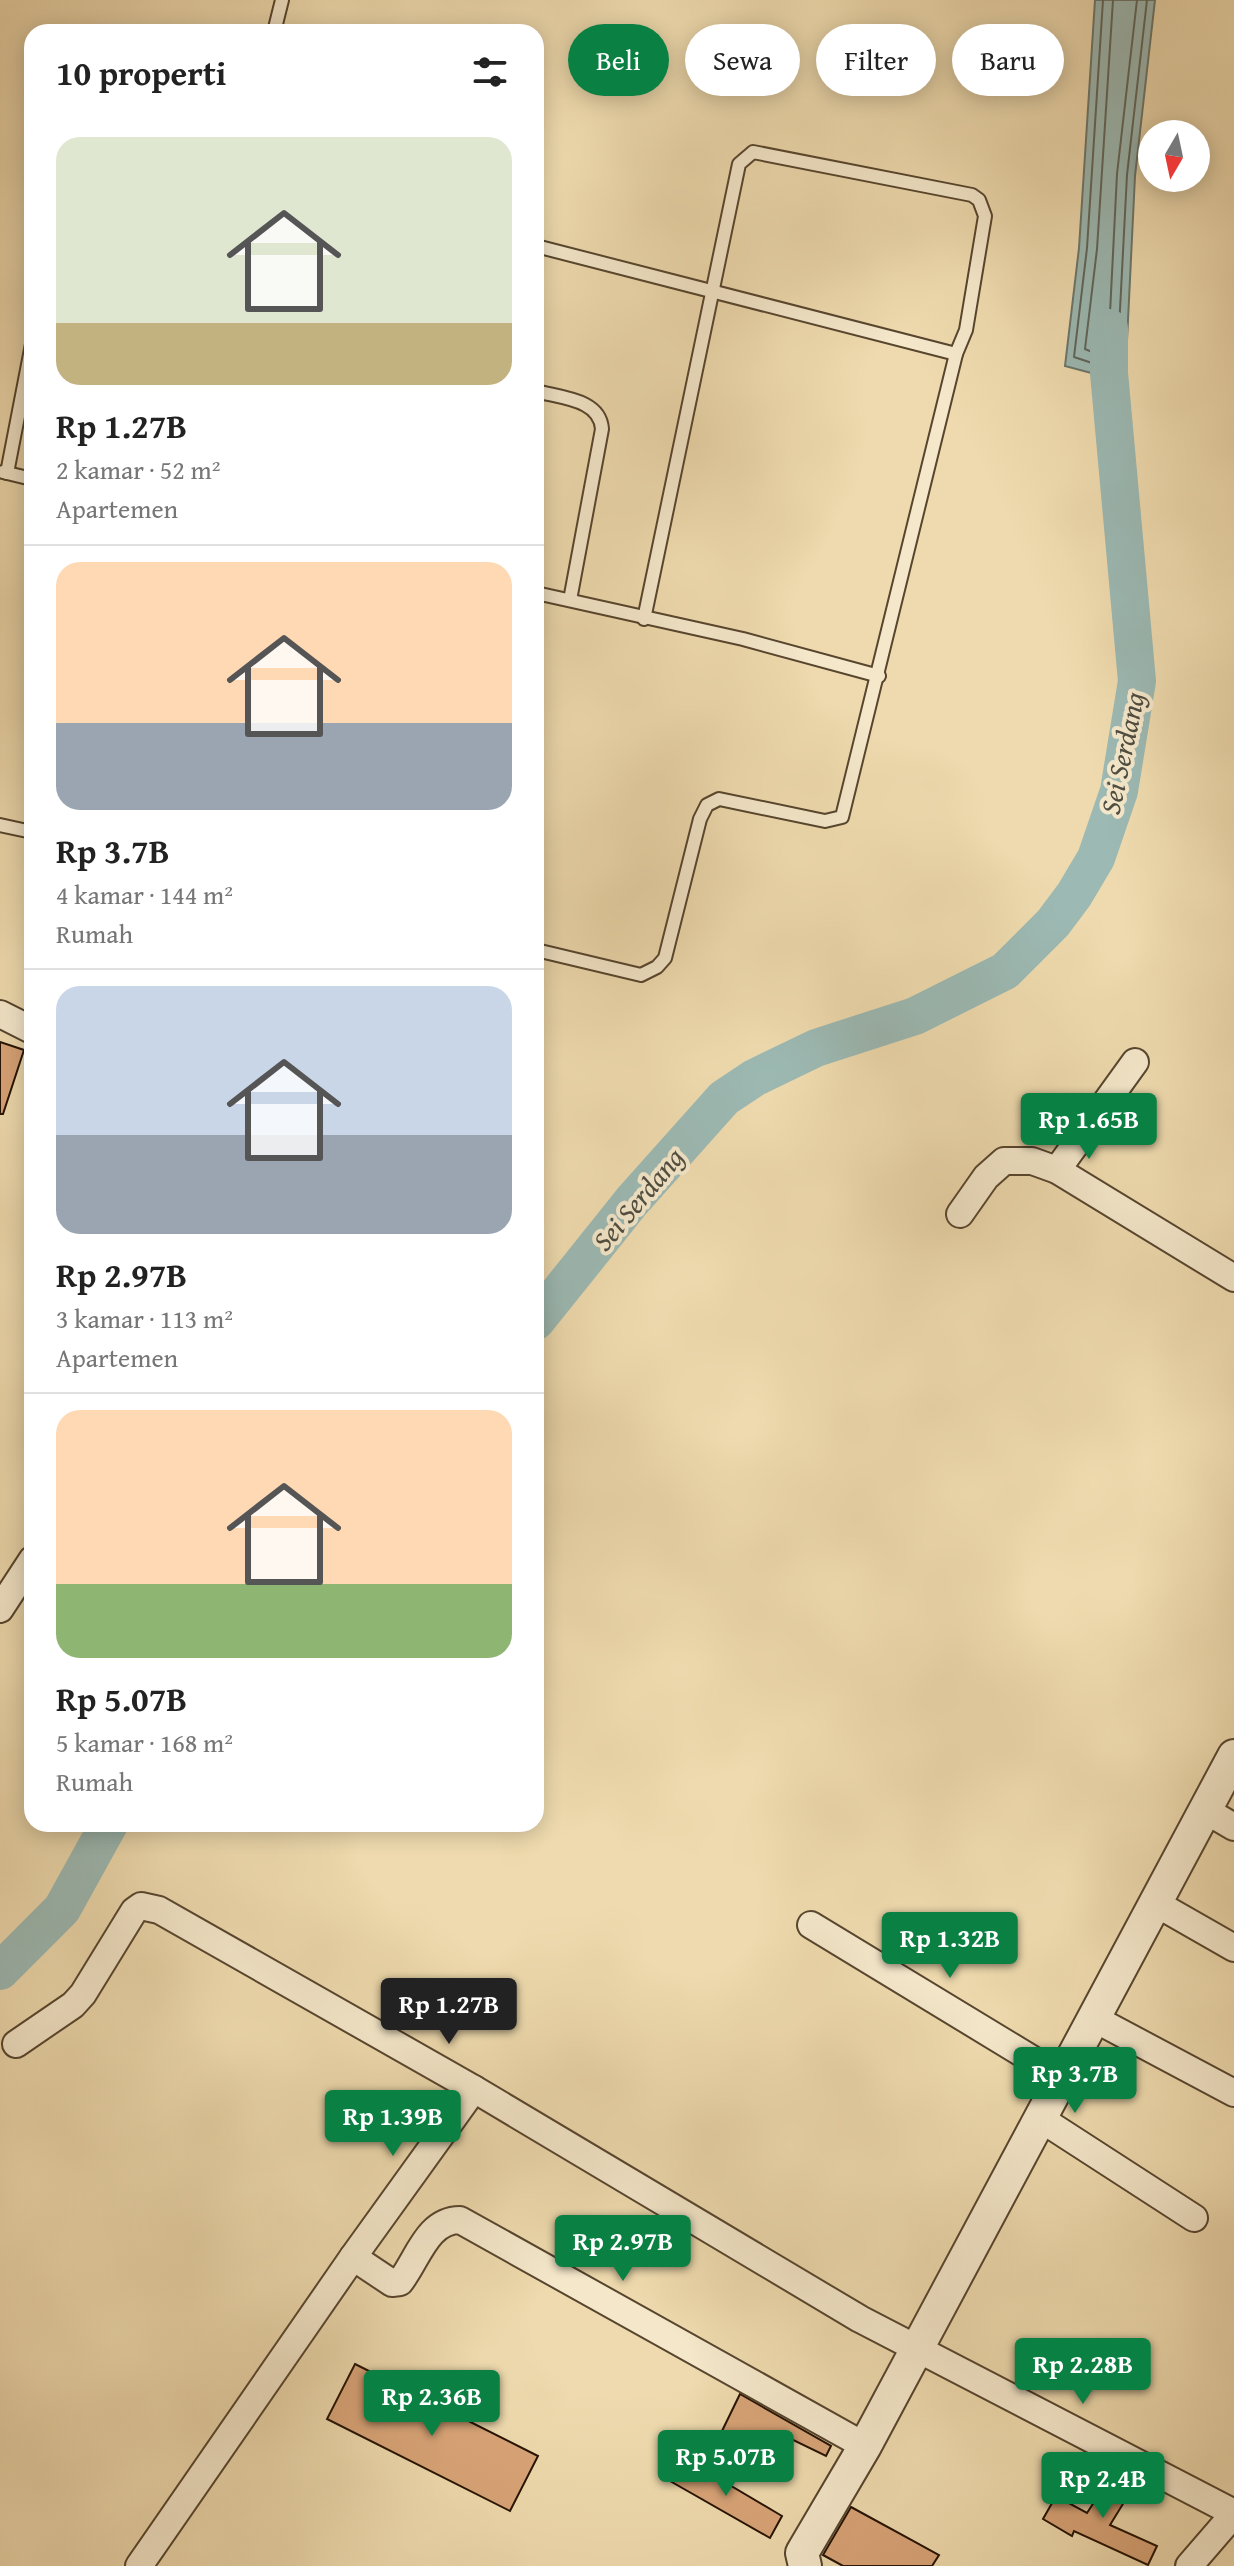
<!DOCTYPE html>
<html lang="id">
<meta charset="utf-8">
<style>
body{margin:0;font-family:"Gentium Book Plus",serif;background:#f6f6f6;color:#222;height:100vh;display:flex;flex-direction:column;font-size:30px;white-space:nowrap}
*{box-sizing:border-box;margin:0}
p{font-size:26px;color:#767676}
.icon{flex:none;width:44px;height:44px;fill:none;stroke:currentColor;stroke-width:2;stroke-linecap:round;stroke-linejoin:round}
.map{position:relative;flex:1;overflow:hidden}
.details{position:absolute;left:24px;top:24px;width:520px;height:1808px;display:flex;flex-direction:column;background:#fff;border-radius:24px;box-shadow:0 4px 20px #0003}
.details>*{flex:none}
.banner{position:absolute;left:568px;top:24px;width:546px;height:72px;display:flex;gap:16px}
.needle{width:52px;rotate:189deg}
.fabs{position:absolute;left:1138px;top:120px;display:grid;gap:16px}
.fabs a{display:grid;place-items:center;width:72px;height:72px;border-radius:50%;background:#fff;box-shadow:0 4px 20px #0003;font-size:40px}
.price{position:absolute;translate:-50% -68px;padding:0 18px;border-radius:8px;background:#0b8043;color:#fff;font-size:26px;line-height:52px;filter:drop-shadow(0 2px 4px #0008)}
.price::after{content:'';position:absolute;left:50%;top:48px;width:24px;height:18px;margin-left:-12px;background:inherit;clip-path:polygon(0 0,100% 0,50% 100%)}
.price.on{background:#222;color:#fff}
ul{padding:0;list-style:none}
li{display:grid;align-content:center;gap:16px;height:424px;padding:0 32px}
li+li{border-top:2px solid #e0e0e0}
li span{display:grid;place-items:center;height:248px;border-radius:24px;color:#555}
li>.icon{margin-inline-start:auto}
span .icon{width:144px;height:144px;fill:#fffc;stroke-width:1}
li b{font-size:34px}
h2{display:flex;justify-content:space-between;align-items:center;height:96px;padding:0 32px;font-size:34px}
.chip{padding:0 28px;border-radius:36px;background:#fff;box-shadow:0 4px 20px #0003;font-size:28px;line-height:72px}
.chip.on{background:#0b8043;color:#fff}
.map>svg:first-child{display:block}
.water{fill:#9cb9b3;stroke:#6c776d;stroke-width:2}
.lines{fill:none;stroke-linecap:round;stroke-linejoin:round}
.shore{stroke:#60665c;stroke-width:2}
.river{stroke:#9cb9b3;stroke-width:38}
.building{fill:#d8a478;stroke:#251304;stroke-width:2}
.service-casing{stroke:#57452e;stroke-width:16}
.minor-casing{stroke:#57452e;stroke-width:30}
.tertiary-casing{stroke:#57452e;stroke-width:36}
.service{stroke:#f4e7ca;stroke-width:12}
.minor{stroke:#f4e7ca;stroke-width:26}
.tertiary{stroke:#f4e7ca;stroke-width:32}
.labels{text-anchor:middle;stroke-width:8;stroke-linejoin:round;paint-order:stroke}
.water-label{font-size:28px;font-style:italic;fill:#4f4d41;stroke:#f4e7ca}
</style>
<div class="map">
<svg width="1234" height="2566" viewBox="0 0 1234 2566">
<rect width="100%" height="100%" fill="#eedaae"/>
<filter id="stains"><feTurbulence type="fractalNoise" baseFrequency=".0025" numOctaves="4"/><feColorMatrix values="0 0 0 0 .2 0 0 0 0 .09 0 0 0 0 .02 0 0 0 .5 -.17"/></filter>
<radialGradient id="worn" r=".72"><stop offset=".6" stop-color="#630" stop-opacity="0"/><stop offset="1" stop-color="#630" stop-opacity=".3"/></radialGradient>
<!-- water -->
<path class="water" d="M1095,0H1155L1135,176L1125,382L1065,366L1079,248Z"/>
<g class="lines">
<!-- shore -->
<g class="shore">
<path d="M1103,0L1087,248L1074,357L1113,370L1117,367L1127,175L1147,0"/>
<path d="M1113,0L1097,249L1085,349L1104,357L1108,353L1117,174L1137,0"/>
</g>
<!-- river -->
<g class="river">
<path d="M536,1321L632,1201L724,1098L754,1078L816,1048L915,1016L1005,971L1053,923L1074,895L1096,858L1119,791L1137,681L1109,373V328"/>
<path d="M0,1971L62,1909L109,1824"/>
</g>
</g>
<!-- building -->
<g class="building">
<path d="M0,1042L24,1050L3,1114H0Z"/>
<path d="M355,2364L538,2456L510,2511L327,2419Z"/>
<path d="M740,2394L831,2446L826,2456L781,2434L771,2455L721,2433Z"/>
<path d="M684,2458L782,2516L770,2538L670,2481Z"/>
<path d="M1115,2470L1137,2481L1110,2525L1157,2546L1148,2565L1074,2531L1072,2536L1043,2519L1056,2496L1087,2513Z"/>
<path d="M851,2507L939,2555L932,2566H843L823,2555Z"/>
</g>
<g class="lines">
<defs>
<g id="service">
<path d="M274,32L282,0"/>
<path d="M536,246L956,354"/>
<path d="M536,391C561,398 600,399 602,429L570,600"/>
<path d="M3,472L32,479"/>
<path d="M7,473L32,344"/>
<path d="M536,593L743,639L879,676"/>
<path d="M0,825L32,832"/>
<path d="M536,950L641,975L657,967L665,958L700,819L707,805L719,799L825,821L842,817L956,354L966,330L985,216L979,200L972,195L753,152L739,164L644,619"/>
</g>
<g id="minor">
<path d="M0,1014L32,1030"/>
<path d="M1057,1170L1135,1062"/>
<path d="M960,1214L986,1177L1004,1161H1032L1057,1170L1234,1278"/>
<path d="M0,1609L32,1560"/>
<path d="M1205,1810L1234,1827"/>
<path d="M1157,1904L1234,1948"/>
<path d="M811,1925L1063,2078"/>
<path d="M1095,2019L1234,2093"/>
<path d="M16,2044L73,2005L83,1994L134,1911L141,1906L159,1910L474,2089L860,2319L1234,2513"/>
<path d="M1041,2119L1194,2218"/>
<path d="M353,2257L392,2283L400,2282C418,2259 427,2220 460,2220L865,2446"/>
<path d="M139,2566L353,2257L474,2089"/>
<path d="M1189,2566L1233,2515"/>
</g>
<path id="tertiary" d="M805,2566L802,2553L865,2446L1234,1756"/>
</defs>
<!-- service casing -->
<use href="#service" class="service-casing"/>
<!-- minor casing -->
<use href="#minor" class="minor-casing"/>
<!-- tertiary casing -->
<use href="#tertiary" class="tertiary-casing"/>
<!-- service -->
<use href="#service" class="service"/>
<!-- minor -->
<use href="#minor" class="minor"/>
<!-- tertiary -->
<use href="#tertiary" class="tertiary"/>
</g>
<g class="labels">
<!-- water labels -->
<g class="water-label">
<text transform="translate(1122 753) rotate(-78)" y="10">Sei Serdang</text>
<text transform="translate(638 1199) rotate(-50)" y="10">Sei Serdang</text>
</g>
</g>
<rect width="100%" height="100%" filter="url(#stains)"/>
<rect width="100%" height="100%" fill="url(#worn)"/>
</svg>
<div class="fabs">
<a><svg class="needle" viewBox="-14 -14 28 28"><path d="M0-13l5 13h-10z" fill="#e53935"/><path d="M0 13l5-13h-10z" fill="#767676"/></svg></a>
</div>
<b class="price" style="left:1089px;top:1161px">Rp 1.65B</b>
<b class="price" style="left:950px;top:1980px">Rp 1.32B</b>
<b class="price on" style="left:449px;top:2046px">Rp 1.27B</b>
<b class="price" style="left:1075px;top:2115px">Rp 3.7B</b>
<b class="price" style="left:393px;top:2158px">Rp 1.39B</b>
<b class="price" style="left:623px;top:2283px">Rp 2.97B</b>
<b class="price" style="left:1083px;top:2406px">Rp 2.28B</b>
<b class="price" style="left:432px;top:2438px">Rp 2.36B</b>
<b class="price" style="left:726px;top:2498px">Rp 5.07B</b>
<b class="price" style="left:1103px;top:2520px">Rp 2.4B</b>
<div class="banner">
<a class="chip on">Beli</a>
<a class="chip">Sewa</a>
<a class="chip">Filter</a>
<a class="chip">Baru</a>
</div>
<section class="details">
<h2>10 properti<svg class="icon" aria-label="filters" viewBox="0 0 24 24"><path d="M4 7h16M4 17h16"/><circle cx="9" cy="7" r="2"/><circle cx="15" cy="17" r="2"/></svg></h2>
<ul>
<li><span style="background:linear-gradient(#dfe7d0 75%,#c2b280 0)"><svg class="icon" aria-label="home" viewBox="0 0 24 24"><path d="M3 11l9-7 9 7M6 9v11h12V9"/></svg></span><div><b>Rp 1.27B</b><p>2 kamar · 52 m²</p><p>Apartemen</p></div></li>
<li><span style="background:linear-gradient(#ffd9b3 65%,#9aa5b1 0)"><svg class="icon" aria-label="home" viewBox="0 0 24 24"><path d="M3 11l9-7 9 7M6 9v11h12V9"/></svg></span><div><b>Rp 3.7B</b><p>4 kamar · 144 m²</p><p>Rumah</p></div></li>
<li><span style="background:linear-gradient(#c9d6e8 60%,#9aa5b1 0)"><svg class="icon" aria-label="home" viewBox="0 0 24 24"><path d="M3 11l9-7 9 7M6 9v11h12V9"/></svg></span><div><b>Rp 2.97B</b><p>3 kamar · 113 m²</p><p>Apartemen</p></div></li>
<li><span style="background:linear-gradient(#ffd9b3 70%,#8fb573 0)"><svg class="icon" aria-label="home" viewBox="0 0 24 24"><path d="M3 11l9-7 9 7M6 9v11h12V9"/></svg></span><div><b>Rp 5.07B</b><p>5 kamar · 168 m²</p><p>Rumah</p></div></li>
</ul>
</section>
</div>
